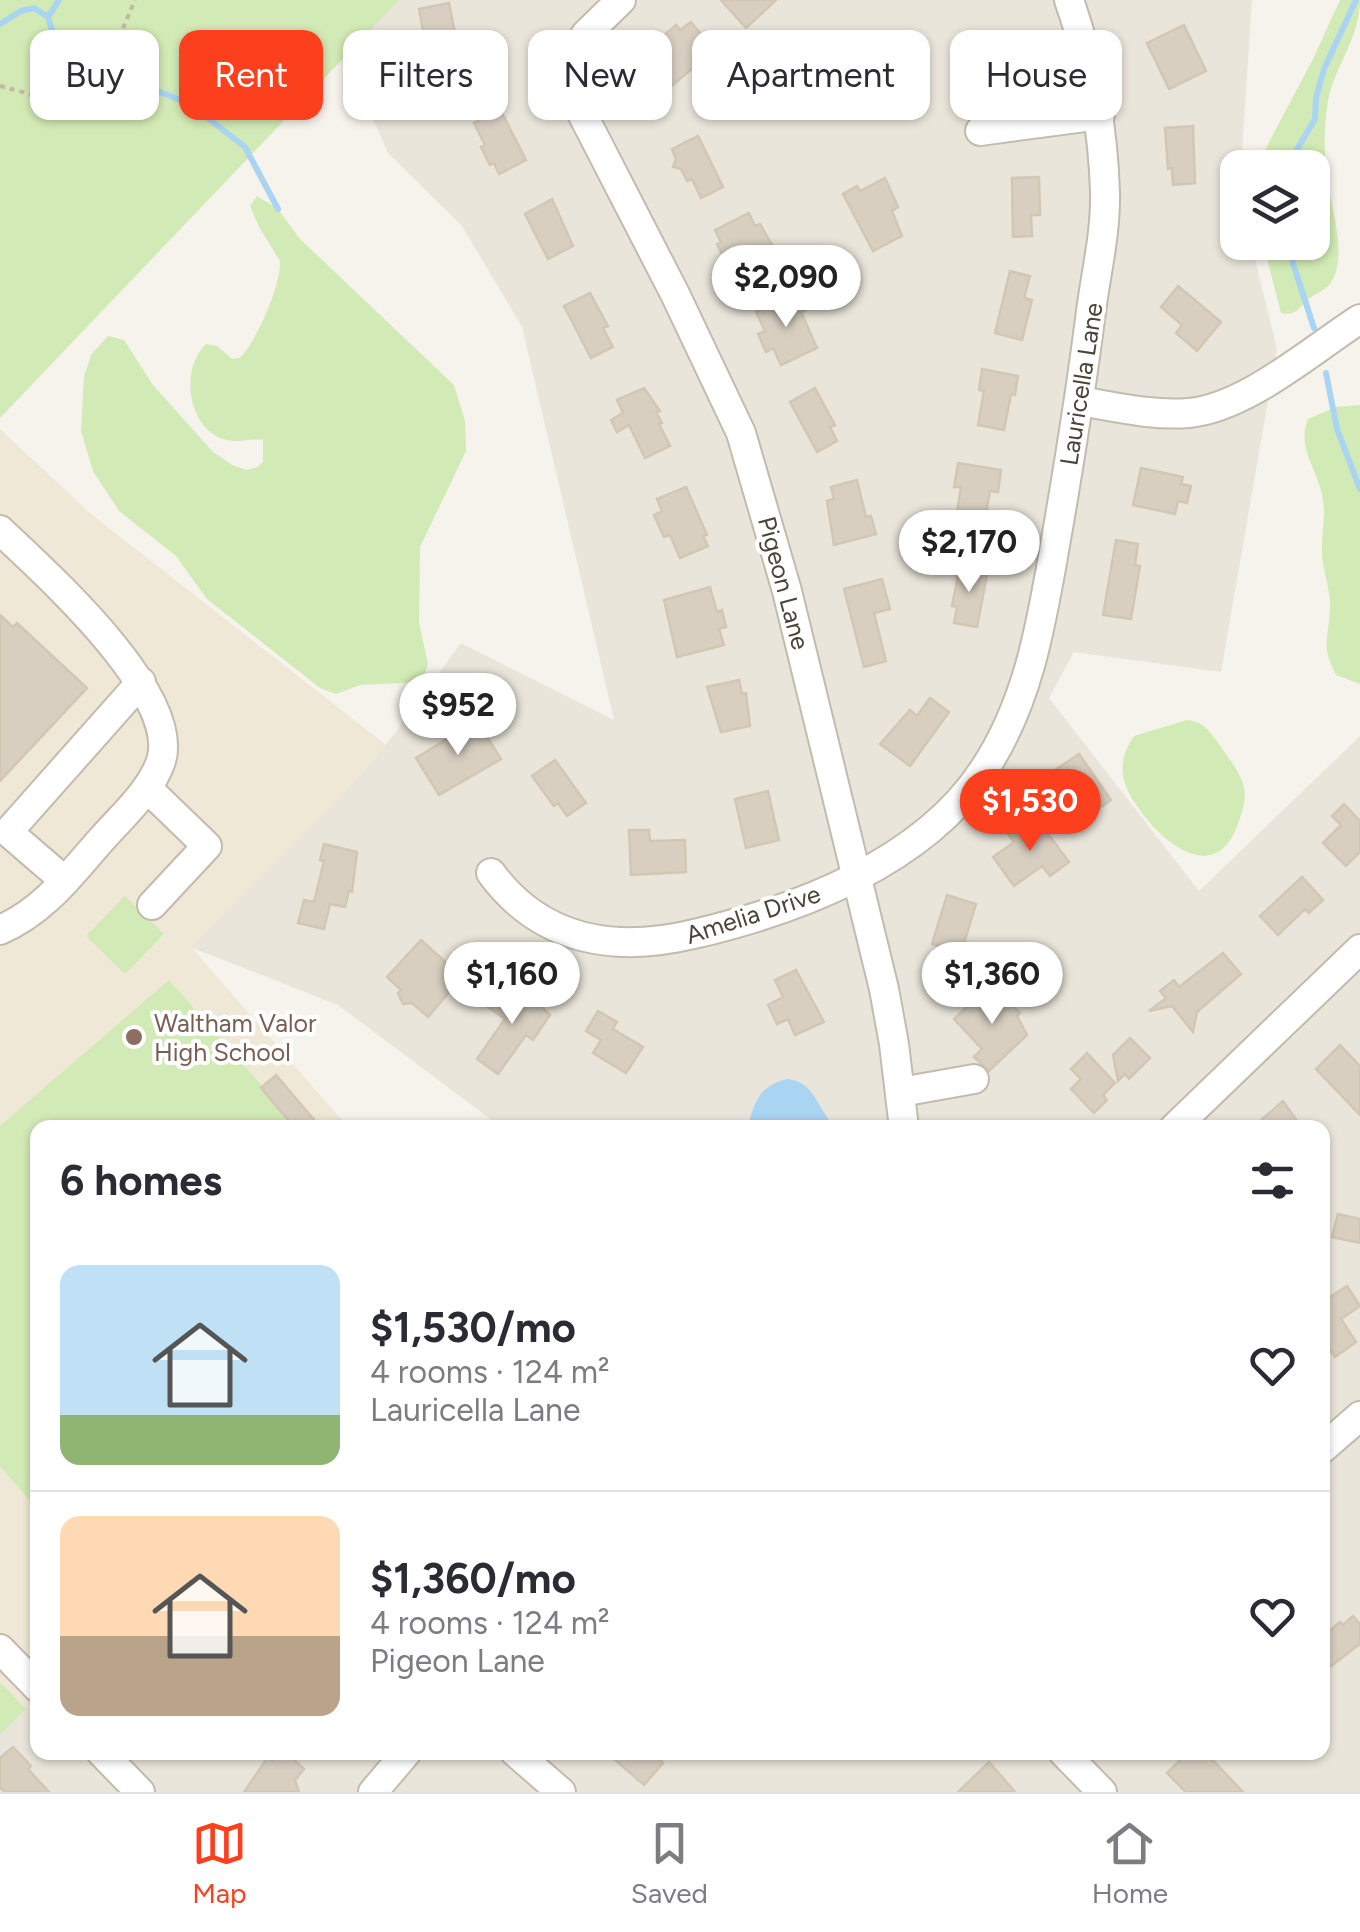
<!DOCTYPE html>
<meta charset="utf-8">
<style>
body{margin:0;font-family:Figtree,sans-serif;background:#f7f7f7;color:#2b2b33;height:100vh;display:flex;flex-direction:column;font-size:38px;white-space:nowrap}
*{box-sizing:border-box;margin:0}
p{font-size:32px;color:#7c7c81}
.icon{flex:none;width:55px;height:55px;fill:none;stroke:currentColor;stroke-width:2;stroke-linecap:round;stroke-linejoin:round}
.map{position:relative;flex:1;overflow:hidden}
.side{position:absolute;left:30px;top:1120px;width:1300px;height:640px;display:flex;flex-direction:column;background:#fff;border-radius:20px;box-shadow:0 2px 8px #0004}
.side>*{flex:none}
.banner{position:absolute;left:30px;top:30px;width:1300px;height:90px;display:flex;gap:20px}
.controls{position:absolute;left:1220px;top:150px;display:grid;gap:20px}
.controls a{display:grid;place-items:center;width:110px;height:110px;border-radius:20px;background:#fff;box-shadow:0 2px 8px #0004;font-size:50px}
.price{position:absolute;translate:-50% -85px;padding:0 22px;border-radius:35px;background:#fff;color:#222;font-size:32px;line-height:65px;filter:drop-shadow(0 2px 5px #0008)}
.price::after{content:'';position:absolute;left:50%;top:60px;width:30px;height:22px;margin-left:-15px;background:inherit;clip-path:polygon(0 0,100% 0,50% 100%)}
.price.on{background:#fc3f1d;color:#fff}
ul{padding:0;list-style:none}
li{display:flex;align-items:center;gap:30px;height:250px;padding:0 30px}
li+li{border-top:2px solid #e1e1e2}
li span{display:grid;place-items:center;flex:none;width:280px;height:200px;border-radius:20px;color:#555}
li>.icon{margin-inline-start:auto}
span .icon{width:120px;height:120px;fill:#fffc;stroke-width:1}
li b{font-size:42px}
h2{display:flex;justify-content:space-between;align-items:center;height:120px;padding:0 30px;font-size:42px}
.tag{padding:0 35px;border-radius:20px;background:#fff;box-shadow:0 2px 8px #0004;font-size:35px;line-height:90px}
.tag.on{background:#fc3f1d;color:#fff}
.menu{display:flex;justify-content:space-around;align-items:center;height:140px;border-top:2px solid #e1e1e2;background:#fff;font-size:28px;color:#7c7c81}
.menu a{display:grid;justify-items:center;gap:5px}
.menu .on{color:#fc3f1d}
.map>svg:first-child{display:block}
.residential{fill:#eae5da}
.education{fill:#efe8d6}
.green{fill:#d2eab5}
.water{fill:#a9d4f2}
.lines{fill:none;stroke-linecap:round;stroke-linejoin:round}
.stream{stroke:#a9d4f2;stroke-width:6}
.building{fill:#d8cfc1;stroke:#d3c7b4;stroke-width:2.5}
.minor-casing{stroke:#c2bbae;stroke-width:32}
.path{stroke:#c4b79f;stroke-width:4;stroke-dasharray:5 5;stroke-linecap:butt}
.minor{stroke:#fff;stroke-width:28}
.education-dot{fill:#8d6e63;stroke:#fff;stroke-width:4}
.labels{text-anchor:middle;stroke-width:8;stroke-linejoin:round;paint-order:stroke}
.street-label{font-size:25px;fill:#4b4439;stroke:#fff}
.education-label{font-size:25px;fill:#785e54;stroke:#fff;text-anchor:start}
</style>
<div class="map">
<svg width="1360" height="1792" viewBox="0 0 1360 1792">
<rect width="100%" height="100%" fill="#f6f3ec"/>
<!-- residential -->
<path class="residential" d="M399,0H1252L1241,167L1238,168V242L1251,243L1277,349L1221,672L1074,652L1049,698L1199,891L1360,736V1792H0V1735L37,1698L38,1752H1322V1128L501,1127L338,1005L190,947L336,802L386,745L461,643L614,720L522,327L462,226L388,153L345,56Z"/>
<!-- education -->
<path class="education" d="M0,429L91,514L386,745L336,802L191,947L348,1127L38,1128V1698L26,1709L0,1682Z"/>
<!-- green -->
<g class="green">
<path d="M0,0H399L0,418Z"/>
<path d="M1340,0H1360C1360,38 1335,65 1328,101C1324,124 1324,148 1326,171C1329,202 1350,256 1330,284C1324,291 1312,295 1305,302C1296,311 1294,316 1281,313L1263,243L1312,242V168L1260,167L1268,144L1313,59Z"/>
<path d="M257,196L278,209L300,239L454,385L465,421L466,451L420,547L419,622L428,664L422,682L360,685L336,694L320,688L207,599L176,556L119,511L93,471L81,431L84,377L91,355L108,336L124,340L153,385L213,452L232,465L246,470L258,467L263,461V440C250,438 237,444 223,439C187,427 180,368 206,344L217,346L232,359L240,358C257,340 281,286 280,261L259,227L250,206Z"/>
<path d="M1360,405V684L1336,675C1320,643 1329,640 1330,608C1331,590 1323,573 1322,554C1321,536 1326,518 1323,500C1319,470 1296,449 1308,419L1336,407Z"/>
<path d="M1187,720C1205,722 1211,733 1221,747C1230,760 1240,772 1244,787C1247,799 1242,812 1238,824C1215,887 1162,843 1137,806C1120,782 1117,761 1134,736Z"/>
<path d="M125,896L164,934L125,974L86,936Z"/>
<path d="M169,980L298,1127L38,1128L37,1509L0,1466V1126Z"/>
<path d="M0,1682L26,1709L0,1735Z"/>
</g>
<!-- water -->
<path class="water" d="M787,1079C815,1081 817,1109 835,1127H748C754,1101 760,1086 787,1079Z"/>
<g class="lines">
<!-- stream -->
<g class="stream">
<path d="M48,17L59,0"/>
<path d="M0,24L21,11L34,8L48,17L56,44L75,58L190,104L245,147L278,209"/>
<path d="M1286,168L1315,119L1316,98L1324,69L1356,0"/>
<path d="M1286,242L1314,328"/>
<path d="M1326,373L1337,429L1360,489"/>
</g>
</g>
<!-- building -->
<g class="building">
<path d="M721,0H776L746,28Z"/>
<path d="M449,3L456,38L451,39L455,58L429,63L419,9Z"/>
<path d="M691,22L714,50L662,94L639,65L665,43L661,38L676,25L680,30Z"/>
<path d="M1184,25L1206,71L1169,89L1147,43Z"/>
<path d="M853,33L882,62L874,70L889,86L881,94L889,101L876,113L867,105L862,110L819,66Z"/>
<path d="M1004,37L1010,54L1014,53L1018,66L1021,64L1026,93L1000,101L982,44Z"/>
<path d="M500,109L526,160L499,174L494,163L490,165L481,147L485,145L474,123Z"/>
<path d="M1193,126L1195,183L1173,185L1172,168L1168,169L1165,128Z"/>
<path d="M698,136L723,187L701,198L692,179L687,181L681,169L673,167L676,159L672,149Z"/>
<path d="M1039,177L1040,215H1031L1032,236L1013,237L1012,178Z"/>
<path d="M885,178L898,207L892,211L902,236L873,251L843,194L857,186L860,191Z"/>
<path d="M552,199L573,246L548,259L525,214Z"/>
<path d="M749,213L755,226L760,224L782,262L733,285L723,264L726,262L717,244L721,242L715,230Z"/>
<path d="M1010,271L1030,276L1024,298L1032,300L1022,340L995,333Z"/>
<path d="M1178,286L1221,322L1197,351L1176,333L1182,325L1161,307Z"/>
<path d="M590,293L608,326L603,328L613,347L591,358L564,306Z"/>
<path d="M797,294L805,311L801,312L817,348L781,365L773,348L766,352L758,334L765,331L756,312Z"/>
<path d="M982,369L1018,376L1015,395L1011,394L1004,430L978,425L984,391L979,390Z"/>
<path d="M644,388L660,411L656,412L662,423L659,424L670,446L645,458L629,425L617,432L611,420L623,413L617,400Z"/>
<path d="M815,388L835,425L830,427L837,441L817,452L790,402Z"/>
<path d="M958,463L1001,470L998,492L990,491L983,530L955,525L961,487H954Z"/>
<path d="M1141,468L1183,477L1181,484L1191,486L1187,503L1178,501L1175,514L1133,505Z"/>
<path d="M857,480L866,517L871,516L876,534L834,545L827,501L834,499L831,487Z"/>
<path d="M686,487L707,535L703,536L708,546L680,558L670,535L664,537L654,515L662,511L657,499Z"/>
<path d="M1116,540L1138,544L1135,565L1140,566L1131,619L1103,615Z"/>
<path d="M960,565L988,570L977,627L954,623L957,607L952,606Z"/>
<path d="M882,579L890,609L874,613L886,661L864,667L844,589Z"/>
<path d="M710,587L717,612L722,610L726,627L719,629L724,645L677,657L664,600Z"/>
<path d="M0,615L13,627L17,623L87,688L0,781Z"/>
<path d="M739,680L742,694L746,693L750,726L721,732L707,687Z"/>
<path d="M930,698L949,712L910,766L880,744L910,710L917,716Z"/>
<path d="M477,721L501,759L439,795L416,758Z"/>
<path d="M1079,754L1111,800L1084,819L1052,772Z"/>
<path d="M555,760L586,803L567,816L558,803L554,806L532,776Z"/>
<path d="M768,791L779,840L746,848L735,799Z"/>
<path d="M1344,804L1360,821V852L1346,866L1323,843L1341,825L1332,816Z"/>
<path d="M1040,823L1069,862L1050,876L1042,866L1014,886L993,857L1014,842L1008,834L1022,824L1028,832Z"/>
<path d="M629,830H649L650,841L685,840L686,872L631,875Z"/>
<path d="M324,844L357,852L352,892L349,891L345,907L330,904L324,929L298,923L304,900L314,902L324,861L320,860Z"/>
<path d="M1302,877L1323,900L1309,913L1305,909L1278,935L1260,916Z"/>
<path d="M947,895L976,904L961,953L932,944Z"/>
<path d="M421,940L462,977L428,1017L412,1003L403,1004L398,993L401,990L387,977Z"/>
<path d="M1223,953L1241,974L1197,1012L1193,1032L1172,1006L1149,1011L1166,998L1160,991L1174,980L1179,987Z"/>
<path d="M796,970L824,1022L795,1035L788,1019L777,1024L768,1005L783,997L775,980Z"/>
<path d="M502,987L526,999L529,995L550,1015L533,1040L526,1035L498,1074L477,1059L505,1019L488,1007Z"/>
<path d="M988,987L1001,1002L1006,998L1020,1013L1017,1016L1027,1035L989,1071L974,1057L982,1049L954,1019Z"/>
<path d="M598,1011L617,1022L613,1029L643,1047L626,1073L593,1053L601,1040L586,1031Z"/>
<path d="M1130,1038L1150,1058L1129,1079L1125,1074L1118,1081L1113,1055Z"/>
<path d="M1340,1045L1360,1066V1115L1316,1069Z"/>
<path d="M1087,1053L1115,1083L1103,1095L1107,1100L1094,1113L1071,1089L1081,1079L1071,1069Z"/>
<path d="M276,1075L321,1128H295L261,1088Z"/>
<path d="M1283,1101L1302,1128H1252Z"/>
<path d="M1338,1214L1360,1219V1243L1332,1237Z"/>
<path d="M1347,1286L1360,1306L1341,1319L1356,1342L1335,1357L1322,1338V1292L1327,1299Z"/>
<path d="M1353,1616L1360,1624V1644L1322,1673V1637L1340,1622L1343,1625Z"/>
<path d="M13,1747L31,1766L28,1769L49,1792H5L0,1787V1758Z"/>
<path d="M280,1752H286L304,1769L295,1780L299,1792H244L268,1757L273,1761Z"/>
<path d="M606,1752H667L660,1760L663,1763L644,1785Z"/>
<path d="M1188,1752H1205L1243,1792H1186L1167,1773Z"/>
<path d="M989,1762L1015,1792H958Z"/>
</g>
<g class="lines">
<defs>
<g id="minor">
<path d="M621,0L586,34L572,56V94L675,294L741,433L787,591L884,989L894,1044L904,1128"/>
<path d="M980,131L1100,115"/>
<path d="M1080,401C1116,407 1153,416 1189,413C1246,408 1313,349 1360,319"/>
<path d="M0,530C45,573 182,694 161,761C151,791 122,816 101,840C70,875 44,911 0,930"/>
<path d="M147,788L207,846L152,905"/>
<path d="M491,873C541,941 615,953 694,934C797,910 922,863 983,771C1032,698 1043,612 1058,528C1070,458 1081,389 1090,319C1095,276 1106,235 1105,192C1103,124 1091,63 1069,0"/>
<path d="M65,881L8,832L141,682"/>
<path d="M901,1092L974,1079"/>
<path d="M1174,1128L1360,949"/>
<path d="M1322,1449L1360,1416"/>
<path d="M0,1649L38,1688"/>
<path d="M101,1752L140,1792"/>
<path d="M515,1752L561,1792"/>
<path d="M1063,1752L1102,1792"/>
<path d="M373,1792L407,1752"/>
</g>
</defs>
<!-- minor casing -->
<use href="#minor" class="minor-casing"/>
<!-- path -->
<path class="path" d="M0,86L65,103L84,101L95,91L103,75L135,0"/>
<!-- minor -->
<use href="#minor" class="minor"/>
</g>
<!-- markers -->
<circle class="education-dot" cx="134" cy="1037" r="10"/>
<g class="labels">
<!-- street labels -->
<g class="street-label">
<text transform="translate(1081 384) rotate(-81)" y="9">Lauricella Lane</text>
<text transform="translate(784 583) rotate(75)" y="9">Pigeon Lane</text>
<text transform="translate(753 914) rotate(-18)" y="9">Amelia Drive</text>
</g>
<!-- education labels -->
<g class="education-label">
<text x="154" y="1032">Waltham Valor<tspan x="154" dy="29">High School</tspan></text>
</g>
</g>
</svg>
<div class="controls">
<a><svg class="icon" aria-label="layers" viewBox="0 0 24 24"><path d="M12 4l9 5-9 5-9-5zM3 14l9 5 9-5"/></svg></a>
</div>
<b class="price" style="left:786px;top:330px">$2,090</b>
<b class="price" style="left:969px;top:595px">$2,170</b>
<b class="price" style="left:458px;top:758px">$952</b>
<b class="price on" style="left:1030px;top:854px">$1,530</b>
<b class="price" style="left:512px;top:1027px">$1,160</b>
<b class="price" style="left:992px;top:1027px">$1,360</b>
<div class="banner">
<a class="tag">Buy</a>
<a class="tag on">Rent</a>
<a class="tag">Filters</a>
<a class="tag">New</a>
<a class="tag">Apartment</a>
<a class="tag">House</a>
</div>
<section class="side">
<h2>6 homes<svg class="icon" aria-label="filters" viewBox="0 0 24 24"><path d="M4 7h16M4 17h16"/><circle cx="9" cy="7" r="2"/><circle cx="15" cy="17" r="2"/></svg></h2>
<ul>
<li><span style="background:linear-gradient(#bfe0f5 75%,#8fb573 0)"><svg class="icon" aria-label="home" viewBox="0 0 24 24"><path d="M3 11l9-7 9 7M6 9v11h12V9"/></svg></span><div><b>$1,530/mo</b><p>4 rooms · 124 m²</p><p>Lauricella Lane</p></div><svg class="icon" aria-label="heart" viewBox="0 0 24 24"><path d="M12 20l-8-8c-3-5 5-10 8-4 3-6 11-1 8 4z"/></svg></li>
<li><span style="background:linear-gradient(#ffd9b3 60%,#b9a48a 0)"><svg class="icon" aria-label="home" viewBox="0 0 24 24"><path d="M3 11l9-7 9 7M6 9v11h12V9"/></svg></span><div><b>$1,360/mo</b><p>4 rooms · 124 m²</p><p>Pigeon Lane</p></div><svg class="icon" aria-label="heart" viewBox="0 0 24 24"><path d="M12 20l-8-8c-3-5 5-10 8-4 3-6 11-1 8 4z"/></svg></li>
</ul>
</section>
</div>
<nav class="menu">
<a class="on"><svg class="icon" aria-label="map" viewBox="0 0 24 24"><path d="M3 6l6-2 6 2 6-2v14l-6 2-6-2-6 2zM9 4v14M15 6v14"/></svg>Map</a>
<a><svg class="icon" aria-label="saved" viewBox="0 0 24 24"><path d="M7 4h10v16l-5-4-5 4z"/></svg>Saved</a>
<a><svg class="icon" aria-label="home" viewBox="0 0 24 24"><path d="M3 11l9-7 9 7M6 9v11h12V9"/></svg>Home</a>
</nav>
